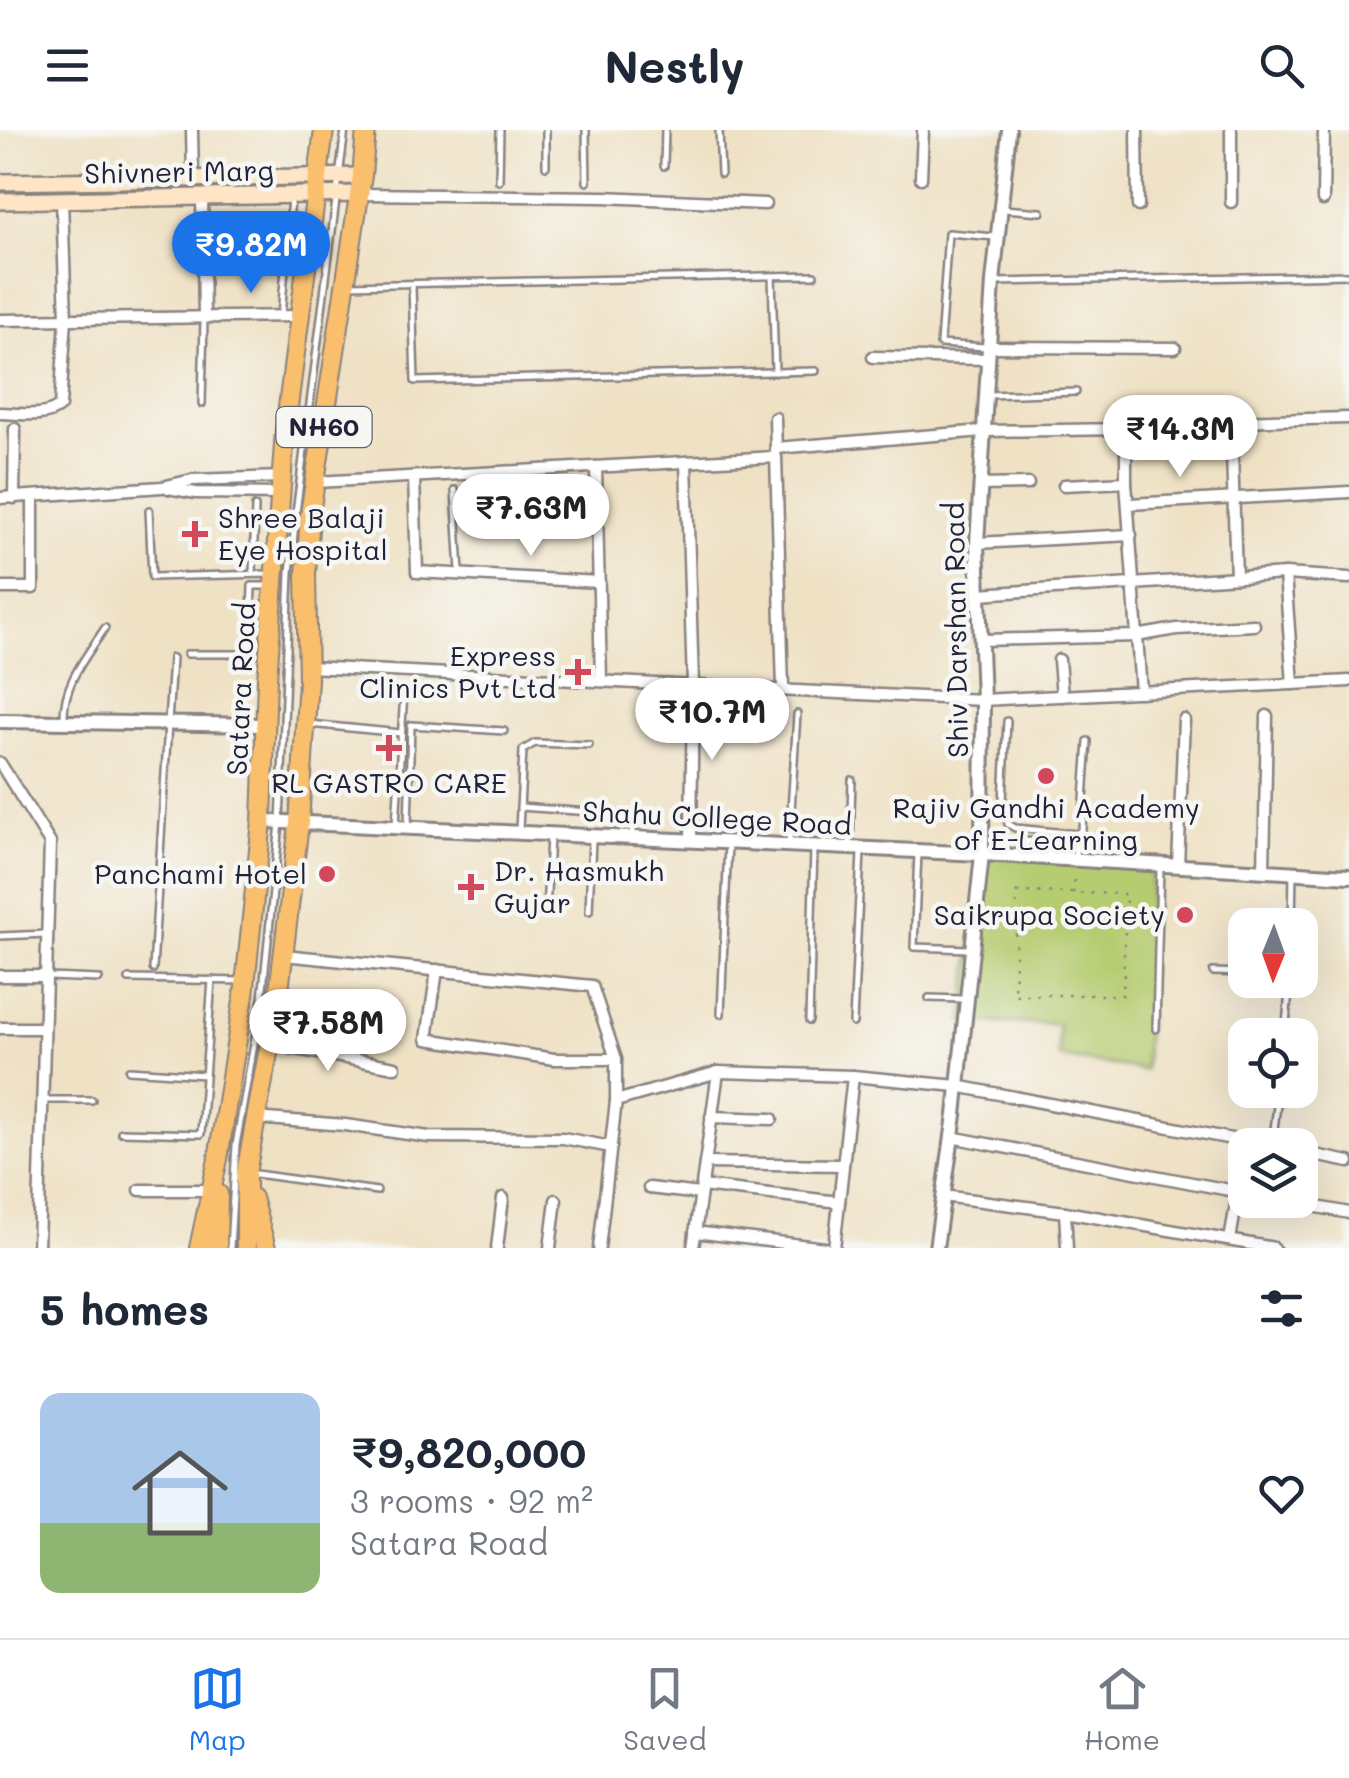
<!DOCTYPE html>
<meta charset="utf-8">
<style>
body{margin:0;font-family:Mali,sans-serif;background:#f2f2f3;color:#1f2937;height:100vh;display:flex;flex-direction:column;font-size:38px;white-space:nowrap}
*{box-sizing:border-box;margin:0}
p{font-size:32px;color:#747a83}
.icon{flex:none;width:55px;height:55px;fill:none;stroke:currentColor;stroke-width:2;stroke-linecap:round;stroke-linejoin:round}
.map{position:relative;height:1118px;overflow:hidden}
.drawer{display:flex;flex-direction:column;background:#fff;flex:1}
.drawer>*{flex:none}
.needle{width:65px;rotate:181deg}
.buttons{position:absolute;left:1228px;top:778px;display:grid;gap:20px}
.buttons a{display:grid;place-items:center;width:90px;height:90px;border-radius:20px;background:#fff;box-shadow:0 10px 40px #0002;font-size:50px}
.price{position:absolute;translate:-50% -85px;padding:0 22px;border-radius:35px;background:#fff;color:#222;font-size:32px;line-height:65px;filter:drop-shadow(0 2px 5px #0008)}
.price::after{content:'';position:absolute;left:50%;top:60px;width:30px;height:22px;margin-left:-15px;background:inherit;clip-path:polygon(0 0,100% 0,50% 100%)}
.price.current{background:#1a73e8;color:#fff}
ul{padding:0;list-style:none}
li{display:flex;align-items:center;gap:30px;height:250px;padding:0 40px}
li+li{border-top:2px solid #e0e1e3}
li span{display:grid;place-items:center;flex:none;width:280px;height:200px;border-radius:20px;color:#555}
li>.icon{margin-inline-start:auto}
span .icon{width:120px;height:120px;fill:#fffc;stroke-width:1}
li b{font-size:42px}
h2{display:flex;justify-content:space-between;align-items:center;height:120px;padding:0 40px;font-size:42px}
header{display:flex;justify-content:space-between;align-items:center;height:130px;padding:0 40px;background:#fff;font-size:45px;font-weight:700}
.menu{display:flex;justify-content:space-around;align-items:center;height:140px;border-top:2px solid #e0e1e3;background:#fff;font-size:28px;color:#747a83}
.menu a{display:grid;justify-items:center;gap:5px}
.menu .current{color:#1a73e8}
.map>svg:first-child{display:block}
.green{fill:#b6cc71;stroke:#6c7756;stroke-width:2.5}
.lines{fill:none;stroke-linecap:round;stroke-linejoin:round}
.service-casing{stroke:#888280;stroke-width:10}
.minor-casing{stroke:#888280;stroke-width:15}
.tertiary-casing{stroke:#888280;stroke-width:18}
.secondary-casing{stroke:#888280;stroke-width:20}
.trunk-casing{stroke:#888280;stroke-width:22}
.path{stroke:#888280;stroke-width:2.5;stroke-dasharray:2.5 8;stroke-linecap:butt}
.service{stroke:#fff;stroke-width:5}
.minor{stroke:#fff;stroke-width:10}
.tertiary{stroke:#fff;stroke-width:12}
.secondary{stroke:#fde5c5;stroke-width:15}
.trunk{stroke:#f9bf6d;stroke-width:18}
.poi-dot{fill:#d1495b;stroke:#f6f6f2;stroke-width:4}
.labels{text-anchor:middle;stroke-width:9;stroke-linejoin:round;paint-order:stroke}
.shield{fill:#f6f6f2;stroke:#626272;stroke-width:2.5}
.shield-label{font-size:25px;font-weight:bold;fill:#22223b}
.street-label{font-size:28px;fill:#22223b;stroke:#f6f6f2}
.poi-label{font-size:28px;fill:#22223b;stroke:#f6f6f2;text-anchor:end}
</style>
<header><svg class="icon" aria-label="menu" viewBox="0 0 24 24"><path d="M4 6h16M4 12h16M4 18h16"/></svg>Nestly<svg class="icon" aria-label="search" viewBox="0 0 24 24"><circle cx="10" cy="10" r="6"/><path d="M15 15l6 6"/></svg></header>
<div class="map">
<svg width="1349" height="1118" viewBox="0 0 1349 1118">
<rect width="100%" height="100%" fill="#f6f6f2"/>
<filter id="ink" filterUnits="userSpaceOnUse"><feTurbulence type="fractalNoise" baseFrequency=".01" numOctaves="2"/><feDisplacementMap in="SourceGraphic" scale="20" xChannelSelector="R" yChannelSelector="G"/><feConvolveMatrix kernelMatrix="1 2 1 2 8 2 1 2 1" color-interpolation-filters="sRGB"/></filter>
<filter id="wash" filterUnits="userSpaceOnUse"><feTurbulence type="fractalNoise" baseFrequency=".0048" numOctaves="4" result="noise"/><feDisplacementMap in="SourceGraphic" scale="40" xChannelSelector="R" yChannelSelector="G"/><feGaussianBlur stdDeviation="2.25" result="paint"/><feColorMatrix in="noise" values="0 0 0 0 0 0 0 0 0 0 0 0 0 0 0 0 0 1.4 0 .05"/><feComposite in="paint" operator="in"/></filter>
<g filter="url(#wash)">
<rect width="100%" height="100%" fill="#efe1c4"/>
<!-- green -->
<path class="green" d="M982,724L1152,737L1145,940L1059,927L1058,894L964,892Z"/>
</g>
<g filter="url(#ink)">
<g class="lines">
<defs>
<g id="service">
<path d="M546,0V36"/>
<path d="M586,0L587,52"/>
<path d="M719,0L721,44"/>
<path d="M664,36L665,0"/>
<path d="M499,51L500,0"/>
<path d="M1004,79L1041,82"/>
<path d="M772,146L775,242"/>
<path d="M996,152L1349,145"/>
<path d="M347,155L814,145"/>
<path d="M412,156L415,251L816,241"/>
<path d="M281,186L291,68"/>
<path d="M986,217L940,214L948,103L995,107"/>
<path d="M989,265L1076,262"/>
<path d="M202,274L204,190"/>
<path d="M455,360L460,442"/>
<path d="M149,380L152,447L271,444"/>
<path d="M253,444L255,377"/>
<path d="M187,524H250L252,456H270"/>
<path d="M64,589C63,553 86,527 105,498"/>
<path d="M1007,591L1003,672L1008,694L1015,698L1077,704"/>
<path d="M309,594L401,603"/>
<path d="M520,677L633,685L632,706"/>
<path d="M396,695L404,562"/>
<path d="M408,696L411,595L504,601"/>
<path d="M519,700L523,620L535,613L589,615"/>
<path d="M789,713L797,584"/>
<path d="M850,716L852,650"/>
<path d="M918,723L914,817L969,819"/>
<path d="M1025,723L1026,711L1076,715"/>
<path d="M1075,727L1077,704L1082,699L1088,611"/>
<path d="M546,780L550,708"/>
<path d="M589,781L592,710"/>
<path d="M1292,795L1293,743"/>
<path d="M0,806L47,804"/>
<path d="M153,839L172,528"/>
<path d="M1213,842L1245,843"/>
<path d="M49,847L99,849"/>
<path d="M129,849L243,851"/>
<path d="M929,868L963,869"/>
<path d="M721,884L728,713"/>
<path d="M809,891L814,719"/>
<path d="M853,893L861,722"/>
<path d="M1156,899L1160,738"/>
<path d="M1285,905L1290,850"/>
<path d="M129,940L205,945"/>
<path d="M45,970H92"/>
<path d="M121,1002L201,1004L212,850"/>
<path d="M1272,1015L1279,960"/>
<path d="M249,1043L377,1061"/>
<path d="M230,1118L236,1015L262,869L280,693L290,443L296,383L345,0"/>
</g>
<g id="minor">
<path d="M192,0L193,48"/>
<path d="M1137,0L1138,76"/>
<path d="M1231,0V72"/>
<path d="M921,48L923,0"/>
<path d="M359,64L603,67L765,74"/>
<path d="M202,66L204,187"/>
<path d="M1323,70L1324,0"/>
<path d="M0,190L298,186"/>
<path d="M989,217L1175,218"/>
<path d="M873,227L988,229"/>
<path d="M0,283C19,283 46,289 60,276L66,189L62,69"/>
<path d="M775,288L776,321"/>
<path d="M1231,291L1236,447"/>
<path d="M1126,299V352L1141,562"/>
<path d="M776,318L984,301L1126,299L1231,291L1349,288"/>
<path d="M686,332L693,554L691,711"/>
<path d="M596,337L601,550"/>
<path d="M414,346L417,442L599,452"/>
<path d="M316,352L776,327L783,558"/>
<path d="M980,355L1028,354"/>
<path d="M1064,355L1126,352"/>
<path d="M168,358L196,363L280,364"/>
<path d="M0,368L162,357L192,350L281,347"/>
<path d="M14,368L15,299"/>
<path d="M1129,374L1349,362"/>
<path d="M977,413L1131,405"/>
<path d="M1285,444L1293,554"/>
<path d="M0,458H33V367"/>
<path d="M979,464L1285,444L1349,448"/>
<path d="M981,510L1136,506L1177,499L1254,495"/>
<path d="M1059,530L1062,566"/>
<path d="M308,537L983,570L1349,551"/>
<path d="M0,633L50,713L38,1118"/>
<path d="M1178,736L1184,590"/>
<path d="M1264,741L1267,586"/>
<path d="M284,825L592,856L616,929V971"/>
<path d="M437,840L427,909L554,929H616"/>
<path d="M0,846H46"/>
<path d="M0,898H44"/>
<path d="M269,914L395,937"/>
<path d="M711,987L772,989"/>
<path d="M254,988L345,995L429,1007L563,1008L611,1017"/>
<path d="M951,1007L1245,1063"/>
<path d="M1300,1022L1349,1032"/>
<path d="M705,1033L843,1035"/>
<path d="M702,1056L839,1072"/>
<path d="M649,1058L700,1064"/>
<path d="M140,1060H211"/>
<path d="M943,1066L1065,1082L1067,1118"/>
<path d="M1281,1070L1349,1083"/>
<path d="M1065,1082L1274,1118"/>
<path d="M695,1102L825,1118"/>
<path d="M1230,1110L1238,1062"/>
<path d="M497,1118L503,1068"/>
<path d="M550,1118L556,1070"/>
<path d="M599,1118L616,971L718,942L853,946L957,956L1263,1015"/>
<path d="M693,1118L718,942"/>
<path d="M834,1118L853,946"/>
</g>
<g id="tertiary">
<path d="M0,591L266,595"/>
<path d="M262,691L982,724L1349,746"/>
<path d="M936,1118L955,985L982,724L983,570L977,413L993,152L1009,0"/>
</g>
<g id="secondary">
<path d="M0,52L362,46"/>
<path d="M0,71L359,64"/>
</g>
<g id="trunk">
<path d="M252,1068L266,1118"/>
<path d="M199,1118L218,1029L244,865L262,691L267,549L285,300L324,0"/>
<path d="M217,1118L218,1064"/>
<path d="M246,1118V1043L278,869L299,694L308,550L306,445L310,384L362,46L366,0"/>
</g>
</defs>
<!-- service casing -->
<use href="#service" class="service-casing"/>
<!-- minor casing -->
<use href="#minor" class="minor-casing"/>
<!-- tertiary casing -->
<use href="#tertiary" class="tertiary-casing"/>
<!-- secondary casing -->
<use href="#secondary" class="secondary-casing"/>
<!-- trunk casing -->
<use href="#trunk" class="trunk-casing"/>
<!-- path -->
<g class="path">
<path d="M1017,762L1126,764L1123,865H1014Z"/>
<path d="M1073,763L1074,742"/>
</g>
<!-- service -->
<use href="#service" class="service"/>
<!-- minor -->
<use href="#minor" class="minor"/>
<!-- tertiary -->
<use href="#tertiary" class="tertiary"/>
<!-- secondary -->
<use href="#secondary" class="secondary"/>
<!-- trunk -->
<use href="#trunk" class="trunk"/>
</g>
</g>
<!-- markers -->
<g class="poi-dot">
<path d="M190 389h10v10h10v10h-10v10h-10v-10h-10v-10h10z"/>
<path d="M573 527h10v10h10v10h-10v10h-10v-10h-10v-10h10z"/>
<path d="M384 603h10v10h10v10h-10v10h-10v-10h-10v-10h10z"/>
<circle cx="1046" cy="646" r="10"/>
<circle cx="327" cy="744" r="10"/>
<path d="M466 742h10v10h10v10h-10v10h-10v-10h-10v-10h10z"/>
<circle cx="1185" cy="785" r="10"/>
</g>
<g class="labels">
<!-- shield labels -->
<rect class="shield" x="276.5" y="277" width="95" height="40" rx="8"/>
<g class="shield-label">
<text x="324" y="306">NH60</text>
</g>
<!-- street labels -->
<g class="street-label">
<text transform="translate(179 42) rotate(-1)" y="10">Shivneri Marg</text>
<text transform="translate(956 500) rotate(-91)" y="10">Shiv Darshan Road</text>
<text transform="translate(241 559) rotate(-87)" y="10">Satara Road</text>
<text transform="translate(717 688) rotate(3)" y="10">Shahu College Road</text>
</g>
<!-- poi labels -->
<g class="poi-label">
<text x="218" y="398" text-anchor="start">Shree Balaji<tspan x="218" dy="32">Eye Hospital</tspan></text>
<text x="556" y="536">Express<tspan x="556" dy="32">Clinics Pvt Ltd</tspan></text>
<text x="389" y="663" text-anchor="middle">RL GASTRO CARE</text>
<text x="1046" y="688" text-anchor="middle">Rajiv Gandhi Academy<tspan x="1046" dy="32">of E-Learning</tspan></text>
<text x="494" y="751" text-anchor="start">Dr. Hasmukh<tspan x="494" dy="32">Gujar</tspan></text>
<text x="307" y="754">Panchami Hotel</text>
<text x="1165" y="795">Saikrupa Society</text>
</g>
</g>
</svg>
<div class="buttons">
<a><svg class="needle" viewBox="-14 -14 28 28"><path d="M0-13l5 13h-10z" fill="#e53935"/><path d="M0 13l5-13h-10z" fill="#747a83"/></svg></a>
<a><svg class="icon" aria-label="locate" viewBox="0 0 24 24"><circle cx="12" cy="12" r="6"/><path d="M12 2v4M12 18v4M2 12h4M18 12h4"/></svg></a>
<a><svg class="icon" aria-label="layers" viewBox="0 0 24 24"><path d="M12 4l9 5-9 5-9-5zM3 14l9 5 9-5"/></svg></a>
</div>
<b class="price current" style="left:251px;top:166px">₹9.82M</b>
<b class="price" style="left:1180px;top:350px">₹14.3M</b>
<b class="price" style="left:531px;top:429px">₹7.63M</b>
<b class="price" style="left:712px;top:633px">₹10.7M</b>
<b class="price" style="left:328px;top:944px">₹7.58M</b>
</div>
<section class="drawer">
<h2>5 homes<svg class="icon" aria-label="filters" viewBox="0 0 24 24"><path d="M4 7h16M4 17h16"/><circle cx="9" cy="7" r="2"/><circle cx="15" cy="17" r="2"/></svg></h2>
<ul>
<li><span style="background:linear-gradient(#a9c7e8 65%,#8fb573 0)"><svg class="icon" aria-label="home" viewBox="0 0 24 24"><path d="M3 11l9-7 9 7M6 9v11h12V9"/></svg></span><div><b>₹9,820,000</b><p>3 rooms · 92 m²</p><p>Satara Road</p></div><svg class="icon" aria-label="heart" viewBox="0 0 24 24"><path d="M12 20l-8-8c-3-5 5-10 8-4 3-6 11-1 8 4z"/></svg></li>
</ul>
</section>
<nav class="menu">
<a class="current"><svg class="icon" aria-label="map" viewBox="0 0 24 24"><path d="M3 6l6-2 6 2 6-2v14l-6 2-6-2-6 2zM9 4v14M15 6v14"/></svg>Map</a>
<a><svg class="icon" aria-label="saved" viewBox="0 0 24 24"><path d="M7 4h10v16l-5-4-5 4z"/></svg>Saved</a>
<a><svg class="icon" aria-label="home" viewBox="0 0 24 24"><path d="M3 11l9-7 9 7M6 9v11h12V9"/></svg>Home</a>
</nav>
